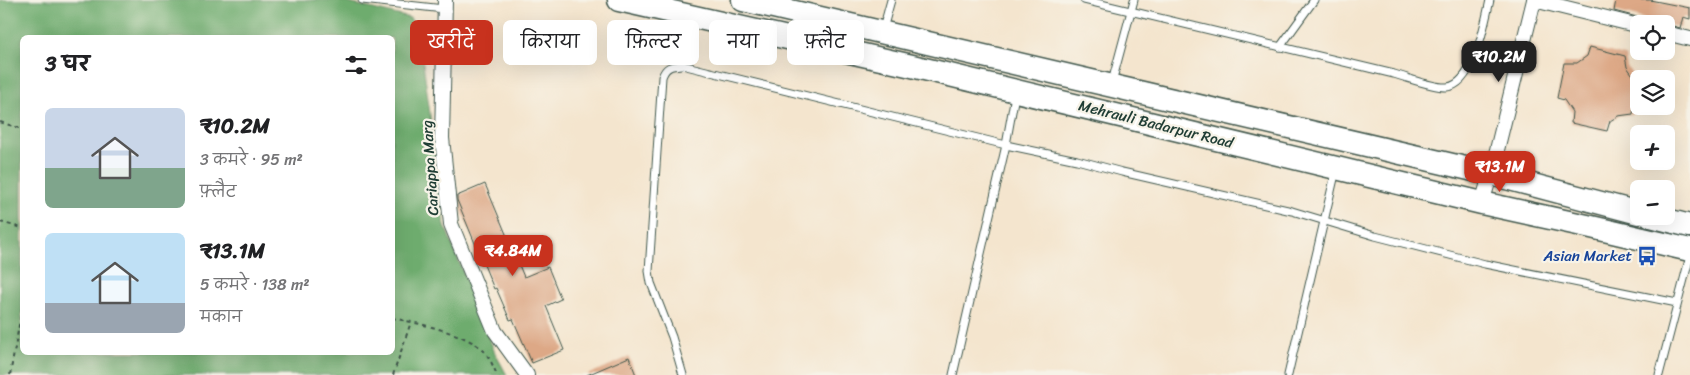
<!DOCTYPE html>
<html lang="hi">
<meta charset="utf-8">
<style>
body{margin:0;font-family:Sriracha,"Playpen Sans Deva",sans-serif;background:#f6f6f6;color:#202124;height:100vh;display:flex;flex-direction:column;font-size:19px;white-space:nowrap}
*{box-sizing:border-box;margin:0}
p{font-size:16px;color:#757577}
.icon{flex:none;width:28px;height:28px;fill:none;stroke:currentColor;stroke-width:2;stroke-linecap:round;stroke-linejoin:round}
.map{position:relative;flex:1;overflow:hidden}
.drawer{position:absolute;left:20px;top:35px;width:375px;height:320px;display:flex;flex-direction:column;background:#fff;border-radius:8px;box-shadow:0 5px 20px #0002}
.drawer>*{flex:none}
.top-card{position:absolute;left:410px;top:20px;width:475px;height:45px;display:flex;gap:10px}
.fabs{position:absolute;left:1630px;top:15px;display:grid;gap:10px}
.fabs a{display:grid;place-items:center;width:45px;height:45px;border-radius:8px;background:#fff;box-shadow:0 5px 20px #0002;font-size:25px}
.price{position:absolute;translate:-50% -42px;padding:0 11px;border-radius:10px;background:#c8321e;color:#fff;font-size:16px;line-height:32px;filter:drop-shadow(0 1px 2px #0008)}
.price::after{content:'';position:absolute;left:50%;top:30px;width:15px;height:11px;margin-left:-8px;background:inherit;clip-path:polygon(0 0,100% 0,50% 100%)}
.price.on{background:#222;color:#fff}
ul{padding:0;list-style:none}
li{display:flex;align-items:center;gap:15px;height:125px;padding:0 25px}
li span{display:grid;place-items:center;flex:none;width:140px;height:100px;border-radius:8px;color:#555}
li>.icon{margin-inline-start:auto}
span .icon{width:60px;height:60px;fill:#fffc;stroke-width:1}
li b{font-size:21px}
h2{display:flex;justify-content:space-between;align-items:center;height:60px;padding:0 25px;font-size:21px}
.pill{padding:0 18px;border-radius:8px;background:#fff;box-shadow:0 5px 20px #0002;font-size:18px;line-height:45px}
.pill.on{background:#c8321e;color:#fff}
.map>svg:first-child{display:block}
.forest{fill:#6eac6e;stroke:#467451;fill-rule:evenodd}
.building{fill:#dda886}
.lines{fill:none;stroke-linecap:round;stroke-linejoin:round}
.lane-casing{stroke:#3f564b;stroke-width:9}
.street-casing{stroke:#3f564b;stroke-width:16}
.primary-casing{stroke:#3f564b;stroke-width:25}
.path{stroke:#3f564b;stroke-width:2;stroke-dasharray:4 4;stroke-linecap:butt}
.lane{stroke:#fff;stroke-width:7}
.street{stroke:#fff;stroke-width:14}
.primary{stroke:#fff;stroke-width:22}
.labels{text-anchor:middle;stroke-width:4.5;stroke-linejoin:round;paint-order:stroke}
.street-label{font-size:15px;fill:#1f3d34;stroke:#f7f3e8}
.transit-label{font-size:15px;fill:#164399;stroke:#f7f3e8;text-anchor:end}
</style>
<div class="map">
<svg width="1690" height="375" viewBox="0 0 1690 375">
<rect width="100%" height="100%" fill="#f7f3e8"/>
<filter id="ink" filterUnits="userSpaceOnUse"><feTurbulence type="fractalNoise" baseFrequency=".02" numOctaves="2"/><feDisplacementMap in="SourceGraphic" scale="10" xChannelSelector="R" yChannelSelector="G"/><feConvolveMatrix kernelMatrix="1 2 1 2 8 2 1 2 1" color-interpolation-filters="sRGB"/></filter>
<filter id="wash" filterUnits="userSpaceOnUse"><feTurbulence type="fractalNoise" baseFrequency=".0096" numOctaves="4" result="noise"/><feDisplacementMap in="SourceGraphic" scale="20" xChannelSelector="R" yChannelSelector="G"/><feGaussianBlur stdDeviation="1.12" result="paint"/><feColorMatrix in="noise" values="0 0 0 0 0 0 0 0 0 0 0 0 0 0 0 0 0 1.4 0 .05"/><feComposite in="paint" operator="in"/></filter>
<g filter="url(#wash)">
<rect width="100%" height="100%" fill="#f4e5ce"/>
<!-- forest -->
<path class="forest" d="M0,0H337L410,18L419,32L445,226L495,353L507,375H0ZM22,38H392V352H22Z"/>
<g id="blocks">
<!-- building -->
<g class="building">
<path d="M1616,0H1650L1690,8V19L1683,17L1680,28L1666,24H1653V22L1641,18L1614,11Z"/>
<path d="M1590,47L1625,56L1627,67L1638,82L1633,114L1618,116L1610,121L1607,131L1571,123L1572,112L1564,100L1557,98L1564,63H1577L1587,56Z"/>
<path d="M485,184L524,277L548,267L561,299L546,306L564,350L532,363L513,319L510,320L496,288L494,289L457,200V196Z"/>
<path d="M629,357L636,375H587Z"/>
</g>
</g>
</g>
<g filter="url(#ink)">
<use href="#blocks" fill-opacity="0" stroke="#3f564b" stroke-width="1"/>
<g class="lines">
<defs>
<g id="lane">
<path d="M362,0L444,9"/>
<path d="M1084,0L1394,74C1409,78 1433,88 1447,87C1474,85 1485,22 1490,0"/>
<path d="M883,29L891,0"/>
<path d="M1280,47L1314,0"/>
<path d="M1112,82L1134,0"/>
<path d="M683,375L672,337L651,283L649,271L662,77C666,66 671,66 682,65L1006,145L1077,160L1122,172L1292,211L1375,236L1485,264L1677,303"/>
<path d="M953,375L1006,145L1015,95"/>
<path d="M1288,375L1336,170"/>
<path d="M1659,375L1690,256"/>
</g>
<g id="street">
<path d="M445,0L442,138L451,224L495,331L527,375"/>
<path d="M1534,0L1639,26"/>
<path d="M1666,33L1690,39"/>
<path d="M1482,203L1494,162L1534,0"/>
</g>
<g id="primary">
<path d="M619,0L912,66L1482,203L1587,226L1690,250"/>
<path d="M743,0L1491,174L1639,213"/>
<path d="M1651,216L1690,226"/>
</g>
</defs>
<!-- lane casing -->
<use href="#lane" class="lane-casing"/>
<!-- street casing -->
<use href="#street" class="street-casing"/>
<!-- primary casing -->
<use href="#primary" class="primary-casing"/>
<!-- path -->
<g class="path">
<path d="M0,122L22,129"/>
<path d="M0,222L22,228"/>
<path d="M392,318C417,323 467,333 484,351C490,358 493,366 497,375"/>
<path d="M10,375L22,309"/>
<path d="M393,375L411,322"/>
</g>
<!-- lane -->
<use href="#lane" class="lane"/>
<!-- street -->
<use href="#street" class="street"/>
<!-- primary -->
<use href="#primary" class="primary"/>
</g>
</g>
<!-- icons -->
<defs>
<symbol id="bus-bare" viewBox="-9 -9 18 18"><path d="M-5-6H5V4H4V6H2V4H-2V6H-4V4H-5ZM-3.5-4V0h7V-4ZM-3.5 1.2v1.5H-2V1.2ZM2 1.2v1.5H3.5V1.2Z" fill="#1a4fb4" stroke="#f7f3e8" stroke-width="2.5" paint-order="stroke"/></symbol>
</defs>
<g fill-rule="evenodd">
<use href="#bus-bare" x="1633" y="242" width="28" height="28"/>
</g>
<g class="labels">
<!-- street labels -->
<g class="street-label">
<text transform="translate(1156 124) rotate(14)" y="5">Mehrauli Badarpur Road</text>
<text transform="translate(430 168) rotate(-94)" y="5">Cariappa Marg</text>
</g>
<!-- transit labels -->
<g class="transit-label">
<text x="1632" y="261">Asian Market</text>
</g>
</g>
</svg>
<div class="fabs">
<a><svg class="icon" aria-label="locate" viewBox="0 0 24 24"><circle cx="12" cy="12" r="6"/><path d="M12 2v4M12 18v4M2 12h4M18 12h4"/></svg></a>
<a><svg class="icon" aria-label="layers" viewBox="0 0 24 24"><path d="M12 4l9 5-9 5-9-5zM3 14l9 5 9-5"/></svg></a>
<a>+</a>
<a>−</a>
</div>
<b class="price on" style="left:1499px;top:83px">₹10.2M</b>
<b class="price" style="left:1500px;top:193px">₹13.1M</b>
<b class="price" style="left:513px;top:277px">₹4.84M</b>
<div class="top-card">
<a class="pill on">खरीदें</a>
<a class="pill">किराया</a>
<a class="pill">फ़िल्टर</a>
<a class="pill">नया</a>
<a class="pill">फ़्लैट</a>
</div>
<section class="drawer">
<h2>3 घर<svg class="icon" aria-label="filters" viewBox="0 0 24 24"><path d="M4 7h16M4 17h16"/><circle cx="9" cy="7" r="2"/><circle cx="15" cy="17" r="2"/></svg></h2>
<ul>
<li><span style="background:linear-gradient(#c9d6e8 60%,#7fa58c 0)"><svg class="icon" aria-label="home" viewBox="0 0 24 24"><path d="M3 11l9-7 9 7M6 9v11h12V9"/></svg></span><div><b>₹10.2M</b><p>3 कमरे · 95 m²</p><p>फ़्लैट</p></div></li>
<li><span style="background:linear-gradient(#bfe0f5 70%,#9aa5b1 0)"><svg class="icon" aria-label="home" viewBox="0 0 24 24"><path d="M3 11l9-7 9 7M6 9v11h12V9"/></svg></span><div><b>₹13.1M</b><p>5 कमरे · 138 m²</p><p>मकान</p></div></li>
</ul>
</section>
</div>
